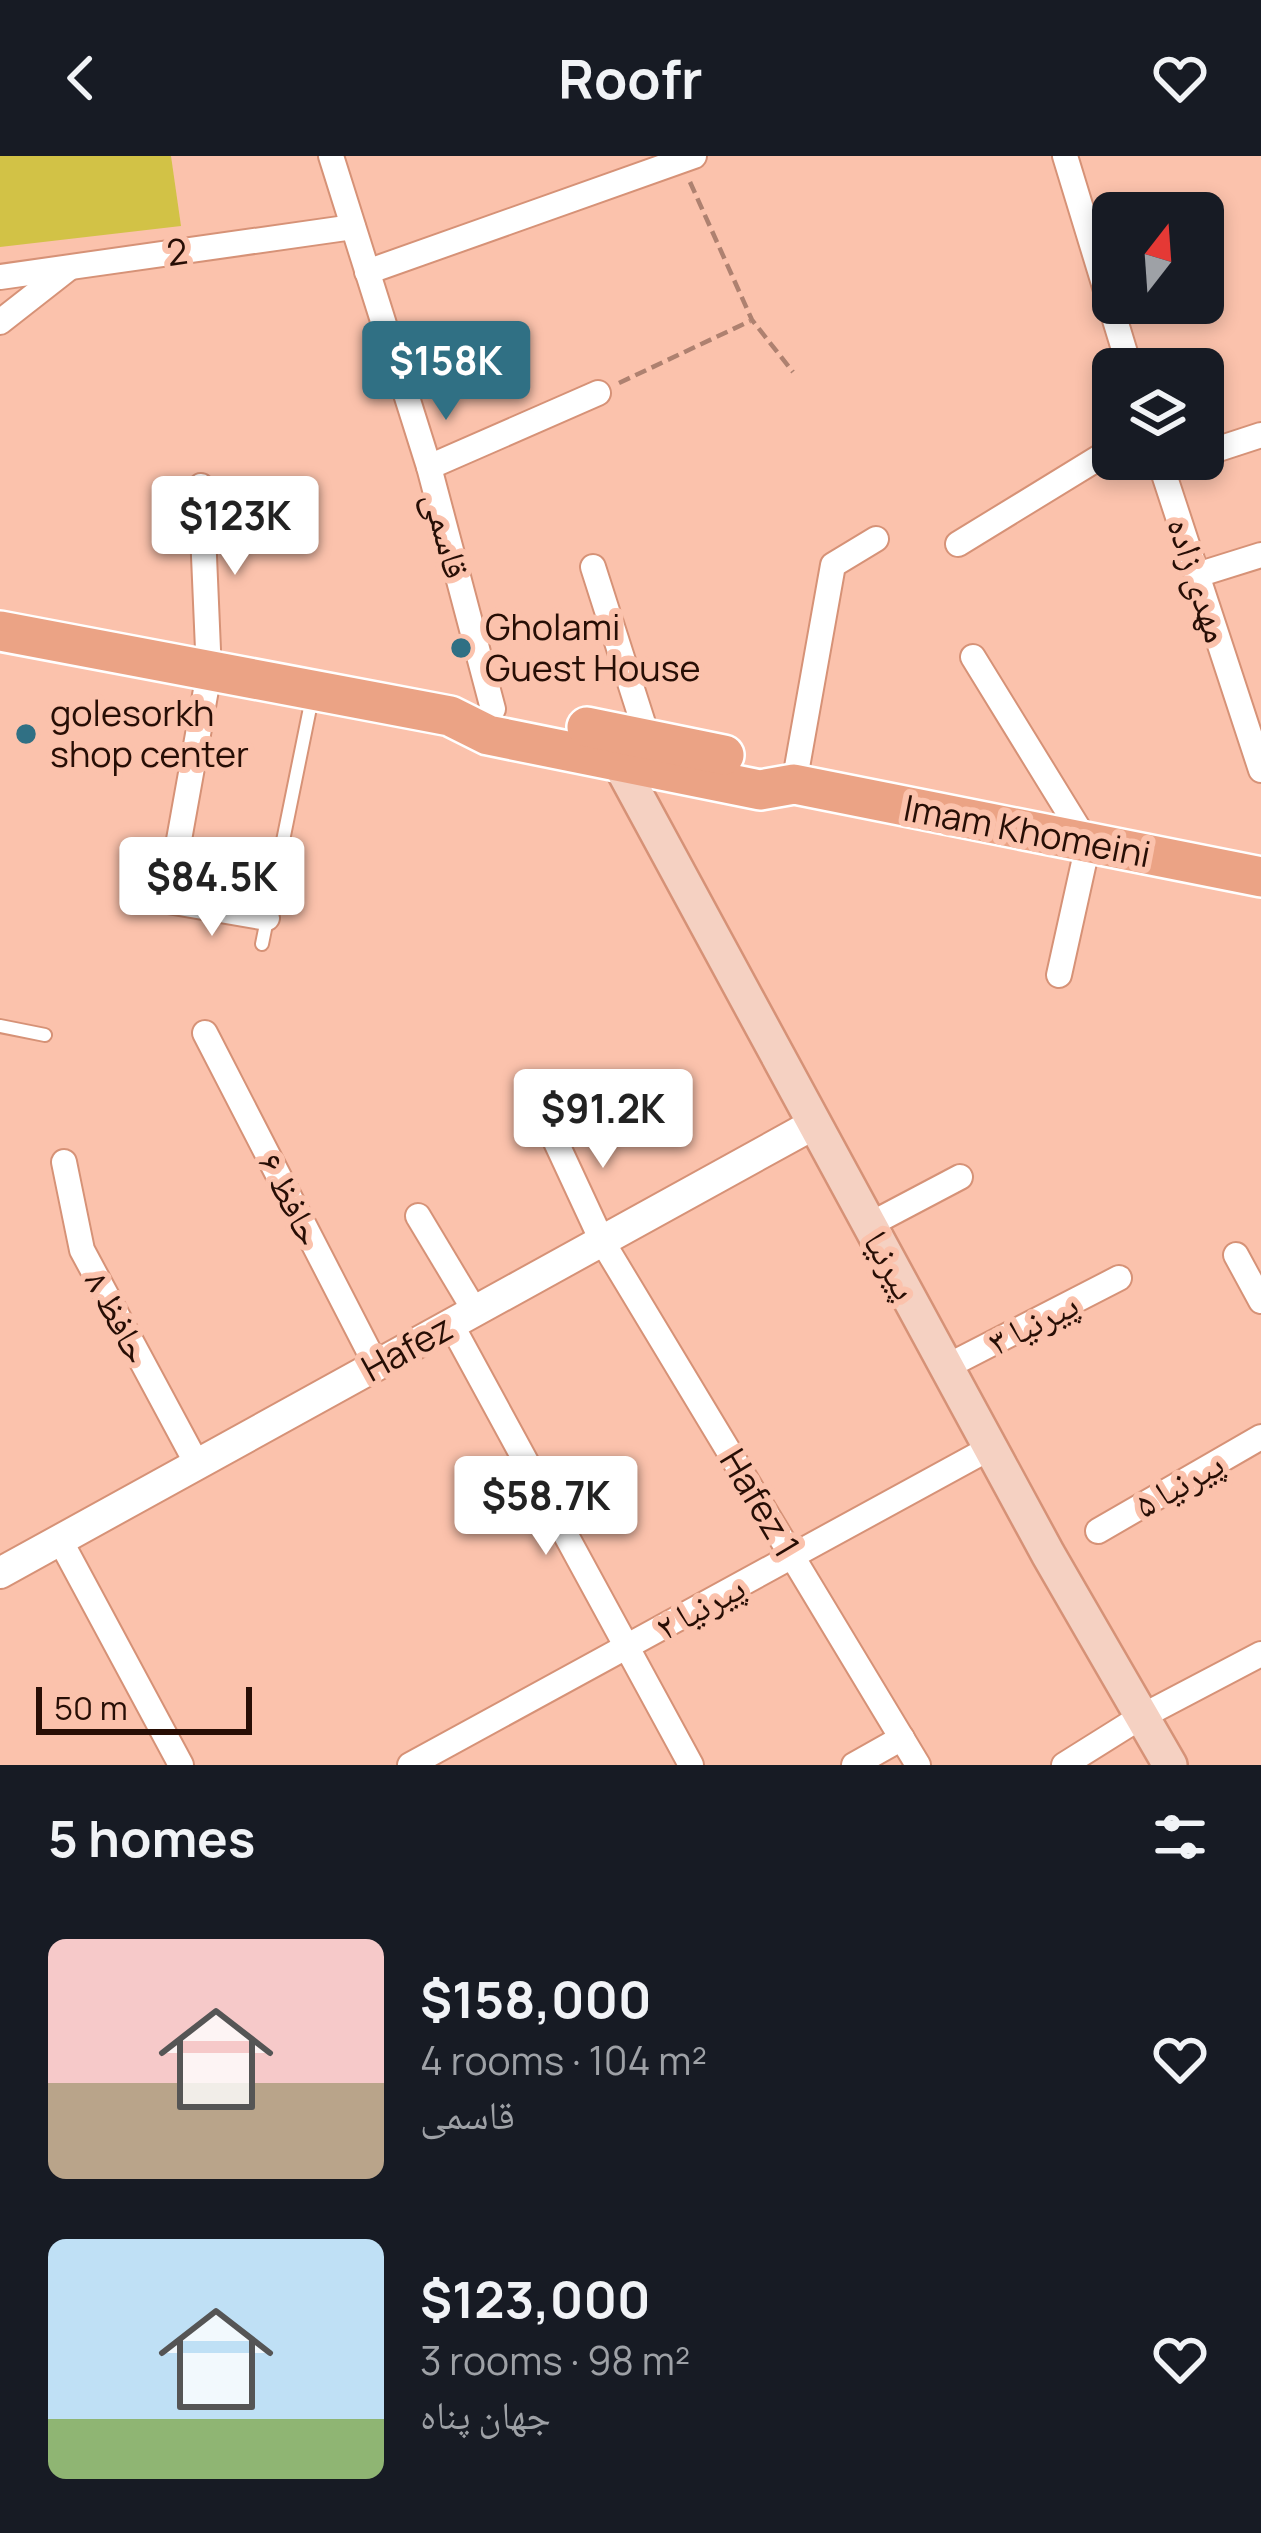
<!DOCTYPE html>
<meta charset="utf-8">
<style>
body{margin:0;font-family:Manrope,"Noto Naskh Arabic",sans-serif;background:#20242c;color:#f1f3f6;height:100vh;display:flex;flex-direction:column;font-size:45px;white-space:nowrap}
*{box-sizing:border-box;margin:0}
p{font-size:39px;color:#9ea1a6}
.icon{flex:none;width:66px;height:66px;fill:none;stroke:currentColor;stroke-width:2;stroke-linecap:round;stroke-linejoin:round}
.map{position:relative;height:1609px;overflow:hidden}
.sheet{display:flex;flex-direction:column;background:#171b24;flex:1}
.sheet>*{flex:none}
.needle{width:78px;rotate:17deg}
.controls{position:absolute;left:1092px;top:36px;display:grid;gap:24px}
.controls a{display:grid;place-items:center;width:132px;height:132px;border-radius:18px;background:#171b24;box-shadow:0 6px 18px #0003;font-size:60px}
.scale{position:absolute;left:36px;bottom:30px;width:216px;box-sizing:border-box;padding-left:12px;border:6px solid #270e05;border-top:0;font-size:33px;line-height:42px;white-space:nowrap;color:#270e05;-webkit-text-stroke:9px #fbc2ac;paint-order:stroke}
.price{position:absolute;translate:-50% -102px;padding:0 27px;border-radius:12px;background:#fff;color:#222;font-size:39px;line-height:78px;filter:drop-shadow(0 3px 6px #0008)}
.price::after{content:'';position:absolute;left:50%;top:72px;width:36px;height:27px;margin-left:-18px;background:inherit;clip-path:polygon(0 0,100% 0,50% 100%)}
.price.on{background:#307084;color:#fff}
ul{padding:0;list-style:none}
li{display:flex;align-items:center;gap:36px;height:300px;padding:0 48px}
li span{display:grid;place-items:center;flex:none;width:336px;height:240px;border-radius:18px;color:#555}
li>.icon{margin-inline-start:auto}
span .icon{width:144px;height:144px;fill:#fffc;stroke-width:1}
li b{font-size:51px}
h2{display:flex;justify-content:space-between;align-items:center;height:144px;padding:0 48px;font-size:51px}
header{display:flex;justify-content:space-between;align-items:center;height:156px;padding:0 48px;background:#171b24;font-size:54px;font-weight:700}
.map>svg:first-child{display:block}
.green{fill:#d2c246}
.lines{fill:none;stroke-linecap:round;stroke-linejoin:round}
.service-casing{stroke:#d69277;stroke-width:16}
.minor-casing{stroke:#d69277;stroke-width:28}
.tertiary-casing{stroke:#d69277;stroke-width:34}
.secondary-casing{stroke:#d69277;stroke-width:38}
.primary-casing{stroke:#fff;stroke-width:44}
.path{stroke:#ae8170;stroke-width:4.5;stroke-dasharray:12 6;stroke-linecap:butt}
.service{stroke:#fff;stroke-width:12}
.minor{stroke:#fff;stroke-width:24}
.tertiary{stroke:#fff;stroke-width:30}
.secondary{stroke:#f5d1c2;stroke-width:33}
.primary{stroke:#eba385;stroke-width:39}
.poi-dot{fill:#307084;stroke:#fbc2ac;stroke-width:4.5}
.labels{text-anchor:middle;stroke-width:12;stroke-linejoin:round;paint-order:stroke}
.street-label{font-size:36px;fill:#270e05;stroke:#fbc2ac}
.poi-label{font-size:36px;fill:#270e05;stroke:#fbc2ac;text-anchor:start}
</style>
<header><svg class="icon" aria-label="back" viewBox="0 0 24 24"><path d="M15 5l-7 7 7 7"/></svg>Roofr<svg class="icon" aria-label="heart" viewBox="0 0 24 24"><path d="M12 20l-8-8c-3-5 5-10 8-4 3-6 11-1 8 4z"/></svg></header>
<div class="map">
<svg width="1261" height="1609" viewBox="0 0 1261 1609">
<rect width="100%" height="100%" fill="#fbc2ac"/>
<!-- green -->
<path class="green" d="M0,0H171L181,70L0,91Z"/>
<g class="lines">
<defs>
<g id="service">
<path d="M262,788L312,542"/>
<path d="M0,870L45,879"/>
</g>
<g id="minor">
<path d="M331,0L429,311L493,553"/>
<path d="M1065,0L1130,213"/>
<path d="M367,116L694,0"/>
<path d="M0,121L353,71"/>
<path d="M0,166L69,112"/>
<path d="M1203,298L1261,279"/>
<path d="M1159,303L1261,614"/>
<path d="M429,311L598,237"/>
<path d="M201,330L209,517L168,745L267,762"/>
<path d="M958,388L1113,293"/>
<path d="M593,411L648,583"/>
<path d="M1197,419L1261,399"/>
<path d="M973,501L1088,688L1059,819"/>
<path d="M794,628L833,409L876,383"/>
<path d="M205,877L376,1209"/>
<path d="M549,971L602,1085L918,1609"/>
<path d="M64,1006L82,1094L197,1308"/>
<path d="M418,1060L475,1155"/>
<path d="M869,1069L960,1021"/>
<path d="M1236,1099L1261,1145"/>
<path d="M451,1168L691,1609"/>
<path d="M946,1211L1119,1122"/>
<path d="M1098,1375L1261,1281"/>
<path d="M60,1384L181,1609"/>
<path d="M410,1609L990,1292"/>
<path d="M854,1609L902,1582"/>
<path d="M1064,1609L1139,1562L1261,1498"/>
</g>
<path id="tertiary" d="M0,1417L814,968"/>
<path id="secondary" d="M618,605L1048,1398L1170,1609"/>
<g id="primary">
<path d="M0,475L450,560L488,579L760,634L794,628L1261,721"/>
<path d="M587,571L724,599"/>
</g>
</defs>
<!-- service casing -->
<use href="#service" class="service-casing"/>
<!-- minor casing -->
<use href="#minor" class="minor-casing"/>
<!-- tertiary casing -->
<use href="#tertiary" class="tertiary-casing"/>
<!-- secondary casing -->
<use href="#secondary" class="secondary-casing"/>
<!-- primary casing -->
<use href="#primary" class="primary-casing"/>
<!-- path -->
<g class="path">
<path d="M690,26L752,164L793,216"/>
<path d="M619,227L750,165"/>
</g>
<!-- service -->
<use href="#service" class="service"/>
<!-- minor -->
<use href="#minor" class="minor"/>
<!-- tertiary -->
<use href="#tertiary" class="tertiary"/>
<!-- secondary -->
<use href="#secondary" class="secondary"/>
<!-- primary -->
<use href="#primary" class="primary"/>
</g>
<!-- markers -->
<g class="poi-dot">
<circle cx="461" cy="492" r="12"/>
<circle cx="26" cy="578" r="12"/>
</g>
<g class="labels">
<!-- street labels -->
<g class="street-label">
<text transform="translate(177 96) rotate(-8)" y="13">2</text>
<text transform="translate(447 379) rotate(75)" y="13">قاسمی</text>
<text transform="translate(1199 424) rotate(72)" y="13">مهدی زاده</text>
<text transform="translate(1027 675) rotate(11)" y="13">Imam Khomeini</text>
<text transform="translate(291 1043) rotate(63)" y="13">حافظ ۶</text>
<text transform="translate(891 1109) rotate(61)" y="13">پیرنیا</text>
<text transform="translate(118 1161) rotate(62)" y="13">حافظ ۸</text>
<text transform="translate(1033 1167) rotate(-27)" y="13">پیرنیا ۳</text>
<text transform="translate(407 1192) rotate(-29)" y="13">Hafez</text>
<text transform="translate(1179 1328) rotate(-30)" y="13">پیرنیا ۵</text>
<text transform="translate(760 1347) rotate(59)" y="13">Hafez 1</text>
<text transform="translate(700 1451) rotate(-29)" y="13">پیرنیا ۲</text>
</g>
<!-- poi labels -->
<g class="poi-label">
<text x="485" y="484">Gholami<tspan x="485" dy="41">Guest House</tspan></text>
<text x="50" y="570">golesorkh<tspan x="50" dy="41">shop center</tspan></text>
</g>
</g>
</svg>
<div class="controls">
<a><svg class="needle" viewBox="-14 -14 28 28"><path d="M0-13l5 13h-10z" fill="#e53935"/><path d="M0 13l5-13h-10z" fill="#9ea1a6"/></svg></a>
<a><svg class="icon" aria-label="layers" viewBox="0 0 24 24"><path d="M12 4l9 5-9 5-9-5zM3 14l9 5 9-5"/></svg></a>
</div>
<div class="scale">50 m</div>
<b class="price on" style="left:446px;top:267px">$158K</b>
<b class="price" style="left:235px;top:422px">$123K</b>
<b class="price" style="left:212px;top:783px">$84.5K</b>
<b class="price" style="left:603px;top:1015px">$91.2K</b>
<b class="price" style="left:546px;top:1402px">$58.7K</b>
</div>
<section class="sheet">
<h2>5 homes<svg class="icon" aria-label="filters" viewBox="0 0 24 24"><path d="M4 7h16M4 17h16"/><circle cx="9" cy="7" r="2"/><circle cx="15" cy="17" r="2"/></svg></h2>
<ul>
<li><span style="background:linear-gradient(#f6c9c9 60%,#b9a48a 0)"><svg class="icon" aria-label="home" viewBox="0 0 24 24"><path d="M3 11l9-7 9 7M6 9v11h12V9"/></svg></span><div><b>$158,000</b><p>4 rooms · 104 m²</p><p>قاسمی</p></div><svg class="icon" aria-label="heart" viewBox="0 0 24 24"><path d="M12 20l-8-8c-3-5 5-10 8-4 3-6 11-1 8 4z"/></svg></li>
<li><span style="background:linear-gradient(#bfe0f5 75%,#8fb573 0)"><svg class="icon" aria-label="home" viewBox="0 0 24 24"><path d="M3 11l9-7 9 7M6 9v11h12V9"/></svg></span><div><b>$123,000</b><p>3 rooms · 98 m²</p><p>جهان پناه</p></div><svg class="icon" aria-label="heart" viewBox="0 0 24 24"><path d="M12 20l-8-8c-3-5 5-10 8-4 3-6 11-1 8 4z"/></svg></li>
</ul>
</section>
